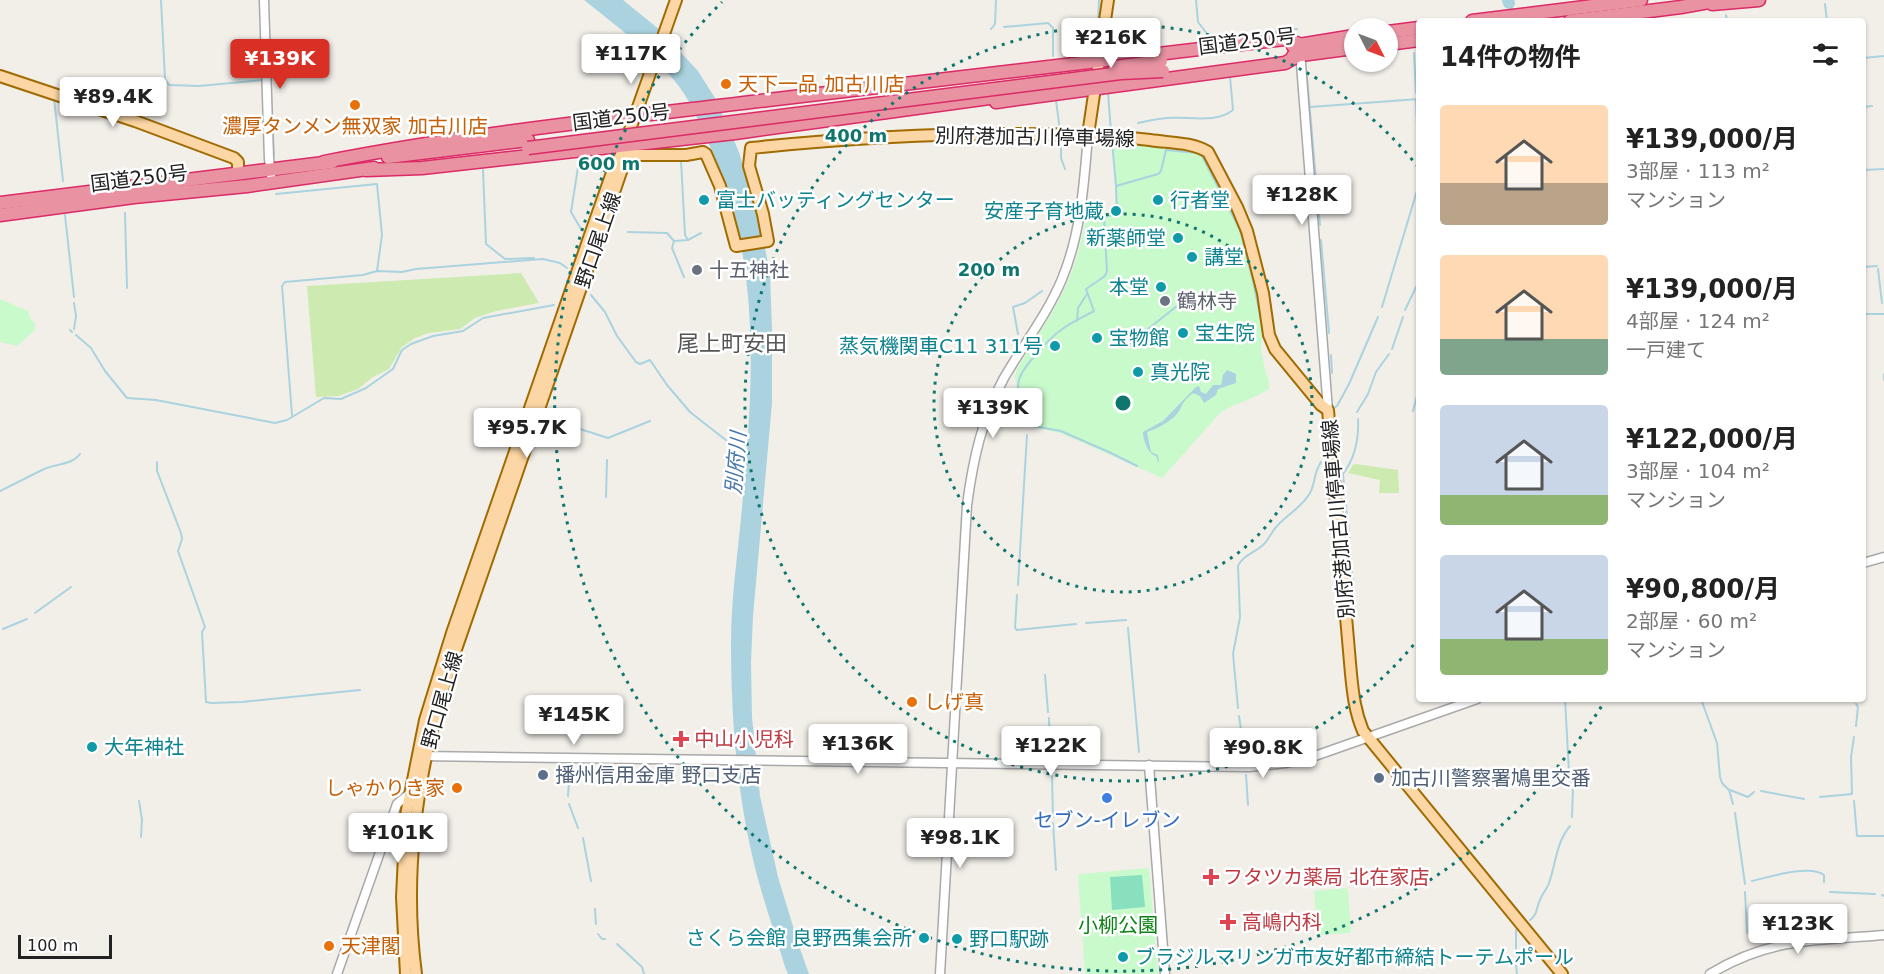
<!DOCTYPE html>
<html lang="ja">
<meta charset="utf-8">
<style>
body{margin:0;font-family:"DejaVu Sans","Noto Sans JP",sans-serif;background:#f6f6f6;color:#222;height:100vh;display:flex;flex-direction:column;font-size:22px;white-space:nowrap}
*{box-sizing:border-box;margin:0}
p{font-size:20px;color:#767676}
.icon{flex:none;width:33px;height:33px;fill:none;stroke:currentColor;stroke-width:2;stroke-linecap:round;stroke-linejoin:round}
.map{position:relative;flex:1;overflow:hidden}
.panel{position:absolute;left:1416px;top:18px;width:450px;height:684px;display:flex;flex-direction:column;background:#fff;border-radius:6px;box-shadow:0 2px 4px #0004}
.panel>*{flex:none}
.needle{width:39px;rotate:132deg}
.buttons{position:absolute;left:1344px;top:18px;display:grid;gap:12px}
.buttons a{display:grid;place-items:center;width:54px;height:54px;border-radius:50%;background:#fff;box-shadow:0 2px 4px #0004;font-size:30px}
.scale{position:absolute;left:18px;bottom:15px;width:94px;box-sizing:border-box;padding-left:6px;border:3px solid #222;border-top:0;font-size:16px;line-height:21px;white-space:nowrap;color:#222;-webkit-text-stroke:4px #fff;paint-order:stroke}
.price{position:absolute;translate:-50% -51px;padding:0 14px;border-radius:6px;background:#fff;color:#222;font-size:20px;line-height:39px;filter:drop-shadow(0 2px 3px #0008)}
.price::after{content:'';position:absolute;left:50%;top:36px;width:18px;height:14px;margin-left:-9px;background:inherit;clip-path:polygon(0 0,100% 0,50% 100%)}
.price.active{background:#d93025;color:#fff}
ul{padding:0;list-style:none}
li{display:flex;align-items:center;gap:18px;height:150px;padding:0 24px}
li span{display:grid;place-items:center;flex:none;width:168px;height:120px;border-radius:6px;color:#555}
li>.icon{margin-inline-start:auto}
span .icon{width:72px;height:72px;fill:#fffc;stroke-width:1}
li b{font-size:26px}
h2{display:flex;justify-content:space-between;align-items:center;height:72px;padding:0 24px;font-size:26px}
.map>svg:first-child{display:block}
.grass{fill:#cdebb0}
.park{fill:#c8facc}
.pitch{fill:#88e0be}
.water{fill:#aad3df}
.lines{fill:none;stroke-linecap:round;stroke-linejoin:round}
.stream{stroke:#aad3df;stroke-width:2}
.river{stroke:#aad3df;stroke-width:12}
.minor-casing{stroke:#a9a9a9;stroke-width:11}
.major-casing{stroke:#a06b00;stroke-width:14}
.highway-casing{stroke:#dc2a67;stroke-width:15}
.minor{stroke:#fff;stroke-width:8}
.major{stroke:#fcd6a4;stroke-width:10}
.highway{stroke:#e892a2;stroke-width:12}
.highway-bridge-casing{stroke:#dc2a67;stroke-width:15;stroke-linecap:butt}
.highway-bridge{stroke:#e892a2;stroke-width:12}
.ring{fill:none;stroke:#0f766e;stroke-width:3;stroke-dasharray:3 6}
.food-dot{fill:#e8710a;stroke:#fff;stroke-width:2}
.culture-dot{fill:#0f9aa8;stroke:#fff;stroke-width:2}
.worship-dot{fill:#6b7280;stroke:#fff;stroke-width:2}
.health-dot{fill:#e0444e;stroke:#fff;stroke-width:2}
.service-dot{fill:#5c6f8a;stroke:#fff;stroke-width:2}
.shop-dot{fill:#3f7fe0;stroke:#fff;stroke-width:2}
.labels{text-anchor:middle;stroke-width:5;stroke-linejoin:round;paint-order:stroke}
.street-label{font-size:20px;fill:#222;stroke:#fff}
.food-label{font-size:20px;fill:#c56008;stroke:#fff;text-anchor:start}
.culture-label{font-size:20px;fill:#0d838f;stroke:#fff;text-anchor:start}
.worship-label{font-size:20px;fill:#5b616d;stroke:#fff;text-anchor:start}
.health-label{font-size:20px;fill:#be3a42;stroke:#fff;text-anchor:start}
.service-label{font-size:20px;fill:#4e5e75;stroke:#fff;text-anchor:start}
.shop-label{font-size:20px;fill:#366cbe;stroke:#fff}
.park-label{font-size:20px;fill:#0c8416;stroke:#fff}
.water-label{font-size:21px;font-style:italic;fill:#4a7aab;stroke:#fff}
.quarter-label{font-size:22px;fill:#555;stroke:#fff}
.centre{fill:#0f766e;stroke:#fff;stroke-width:3}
.ring-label{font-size:18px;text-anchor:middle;font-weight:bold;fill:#0f766e;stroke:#fff;stroke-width:5;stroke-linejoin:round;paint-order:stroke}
</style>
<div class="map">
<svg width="1884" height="974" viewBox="0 0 1884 974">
<rect width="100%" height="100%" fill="#f2efe9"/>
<!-- grass -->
<g class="grass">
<path d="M521,273L539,303L496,311L475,318L460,329L429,333L415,338L402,347L389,369L373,377L358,389L339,396L316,397L307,286Z"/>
<path d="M1356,464L1398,470L1399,493H1379L1380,480L1348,473L1353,465Z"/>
</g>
<!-- park -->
<g class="park">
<path d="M1113,140L1200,152L1237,220L1243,239L1263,325L1261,350L1265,370L1269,380V389C1254,399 1236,403 1221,412L1162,478L1060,433L1032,427L1023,423L1015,377L1017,369C1035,339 1056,310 1069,279C1078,258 1082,236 1087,215L1102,216L1116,213Z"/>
<path d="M0,299L28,311L30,318L35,323V330L17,346L0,342Z"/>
<path d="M1010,389L1013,390L1015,412L1021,427L992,428C991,417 999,405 1004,395L1008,394Z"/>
<path d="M1149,868L1158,974H1085L1078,876L1080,874Z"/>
<path d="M1346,888L1348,890L1351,931L1349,933L1318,935L1314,891Z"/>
</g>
<!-- pitch -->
<path class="pitch" d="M1142,875L1145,907L1112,910L1110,877Z"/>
<!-- water -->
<g class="water">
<path d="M584,0H623L660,30L698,71L715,98L739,152L759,219L770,273L772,329V403L753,616L751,662L752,717L760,796L778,877L799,946L809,974H788L785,967C778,942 769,918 762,893C738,812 731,726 731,642C731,601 737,559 741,518C753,392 764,260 708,142C698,120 689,97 673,79C648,49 615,25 584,0Z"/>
<path d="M1227,370L1236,374V383L1218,389L1216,395L1204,403L1200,396L1193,393C1185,399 1183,403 1179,411C1174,420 1157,429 1147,432L1151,452L1158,455L1159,462H1158L1156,456C1148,454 1143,440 1143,432L1163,421L1196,387L1199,386L1201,392L1206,394L1213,385H1221L1223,375Z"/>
</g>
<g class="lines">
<!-- stream -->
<g class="stream">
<path d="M161,0L165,79L169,85L199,86L263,80"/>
<path d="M1196,0L1198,22L1211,39L1297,29"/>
<path d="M1509,3L1513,10"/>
<path d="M1825,4L1827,21"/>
<path d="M1726,15L1727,21"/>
<path d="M1004,27L1048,23L1053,28V56"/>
<path d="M991,29L995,24L996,0"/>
<path d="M1414,53L1416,93"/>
<path d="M1092,55L1098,22L1099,0"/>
<path d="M1863,58L1884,56"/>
<path d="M270,75L274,156"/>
<path d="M1307,77L1320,225"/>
<path d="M1108,92L1111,132"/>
<path d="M54,98L63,181"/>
<path d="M1056,100L1060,131"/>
<path d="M1416,100L1419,178"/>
<path d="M1310,107L1419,99"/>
<path d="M1863,107L1872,106"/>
<path d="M1138,123C1147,121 1157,119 1167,118C1187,116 1216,124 1233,110L1230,77"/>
<path d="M1061,139V158L1065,169"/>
<path d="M1112,141L1116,186L1158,174L1161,171L1166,150L1197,153L1202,156L1240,230L1253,281L1262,325"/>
<path d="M681,160L685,235L688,240"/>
<path d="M579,161L571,212L581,229"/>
<path d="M483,170L486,244L505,259L534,258"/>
<path d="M1863,170L1884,169"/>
<path d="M1116,186L1117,214L1104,217L1107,271L1105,276L1086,289L1094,311C1083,317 1071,322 1061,330C1051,337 1022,367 1019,380C1016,391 1020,405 1023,417L1033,422V426L1061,431L1111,453L1137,466"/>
<path d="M276,194L377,184L382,235L377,271"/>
<path d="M125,213L127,288"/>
<path d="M65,215L74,297"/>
<path d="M628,232L667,233L674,241"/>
<path d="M1321,240L1329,333"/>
<path d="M1863,267L1877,266"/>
<path d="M1878,269L1882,303"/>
<path d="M684,277L672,248L674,241L688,240L701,233"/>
<path d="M591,295L605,312L617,336L636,362L640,364L650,360L667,385L690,412L727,441"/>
<path d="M1382,307L1419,184"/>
<path d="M1405,310L1419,281"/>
<path d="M1863,314H1884"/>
<path d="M1077,321L1078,308L1087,294"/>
<path d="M74,329L76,316L74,303"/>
<path d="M70,330L72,332"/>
<path d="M1018,334L1013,307L1025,303L1042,291"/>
<path d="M76,335L91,348L105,371L127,398L156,400L275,423L287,420L324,398L341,399L366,388L393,369L402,350L411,344L433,336L463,331L483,318L554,305"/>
<path d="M1128,345L1187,298"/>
<path d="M1392,349L1403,317"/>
<path d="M1331,355L1332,373"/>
<path d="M1884,374V380"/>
<path d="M1331,410L1337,406L1349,384L1378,317"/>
<path d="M1413,411L1419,388"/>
<path d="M1357,412L1368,394L1376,372L1389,354"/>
<path d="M292,415L282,286L285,282L363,275L377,271L402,272L416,269L543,259L560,263L567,268"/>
<path d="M1325,416L1323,418L1326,453"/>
<path d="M552,420L608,438L650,421"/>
<path d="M157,462V471L181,533L182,539L178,551L205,627L202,632L206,702L211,703L242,702L360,690"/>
<path d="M0,491C14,484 28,477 42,470C55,463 71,466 80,454"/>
<path d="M606,497L607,460"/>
<path d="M1347,517L1343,474C1355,458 1359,439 1358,419"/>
<path d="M1348,521L1355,612"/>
<path d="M1018,585L1027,435"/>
<path d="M1017,595L1015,628L1017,630L1076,624"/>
<path d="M35,613L71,587"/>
<path d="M1086,623L1126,620"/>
<path d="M1128,628L1139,752"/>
<path d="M3,629L27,619"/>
<path d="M1045,675L1048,712"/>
<path d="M1565,699L1569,773L1573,788L1572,817"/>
<path d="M1701,699L1717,743L1720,777L1722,783L1729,790L1733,804"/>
<path d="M1238,708L1233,654L1240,617L1238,566C1242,556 1254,553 1263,545C1269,540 1271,532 1277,526C1287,515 1302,507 1310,493C1316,482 1313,474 1321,462"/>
<path d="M1239,716L1245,758"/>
<path d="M1049,718L1050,752"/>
<path d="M1856,726L1858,707L1856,704"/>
<path d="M1246,775L1248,805"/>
<path d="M1052,776L1053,817"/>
<path d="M1730,790L1748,797L1754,792"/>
<path d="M1761,791L1804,799"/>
<path d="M568,796L570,768"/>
<path d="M1820,797L1852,794L1851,757L1854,737"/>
<path d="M139,801L142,820L141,837"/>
<path d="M1854,801L1857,836H1884"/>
<path d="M569,804L578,828"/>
<path d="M1735,813L1745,884"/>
<path d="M1053,823L1056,870"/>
<path d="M583,838L591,881"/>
<path d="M1752,881C1769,877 1810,864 1824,875V882"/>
<path d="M1745,892L1747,933"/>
<path d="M1830,892L1875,894"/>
<path d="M1882,895L1884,896"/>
<path d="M595,909L596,924"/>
<path d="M1530,920C1538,914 1536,908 1540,900C1542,894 1547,889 1549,883C1556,863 1556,843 1570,826"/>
<path d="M598,934L602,939H605"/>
<path d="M617,944L642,967L644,974"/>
<path d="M1516,958V930"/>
<path d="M1516,965L1517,974"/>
</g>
<!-- river -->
<path class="river" d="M1508,0L1509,3"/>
<defs>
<g id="minor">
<path d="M264,0L269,159L272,182"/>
<path d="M1300,51L1328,410"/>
<path d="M1863,563L1884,557"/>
<path d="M420,756L1249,767L1286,763L1312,757L1477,699"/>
<path d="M1149,765L1165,974"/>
<path d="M337,974L397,804L409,794"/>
<path d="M940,974L967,505C973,460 982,418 1004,378C1023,345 1047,315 1062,279C1081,233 1084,184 1088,135"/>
<path d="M1710,974C1770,937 1817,941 1884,935"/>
</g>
<g id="major">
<path d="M0,76L135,121L234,158L238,162V174"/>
<path d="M1088,135L1108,0"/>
<path d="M621,155H686L703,152L706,154L720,186L736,246L768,241L763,214L749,166L751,148C837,139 919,134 1005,134C1054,134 1102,134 1150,140C1169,143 1192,142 1208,152L1237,207L1247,231L1263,293L1269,335L1275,349L1321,405L1328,410L1351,674C1353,694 1355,712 1363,731L1562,974"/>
<path d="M406,974L402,897L406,815L425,720L452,633L589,238L614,167L621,155L676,0"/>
<path d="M416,974C402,868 419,759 453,658L622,169L621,155"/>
</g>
<g id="highway">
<path d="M1712,4L1759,0"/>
<path d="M1472,21L1641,0"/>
<path d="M1570,21L1681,7L1720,0"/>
<path d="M1388,32L1419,28"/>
<path d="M1388,44L1419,40"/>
<path d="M1293,46L1354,36"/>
<path d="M1293,56L1354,48"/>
<path d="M996,102L1285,63L1299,55"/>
<path d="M388,157L528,140"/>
<path d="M324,162C471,133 620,118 768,100C940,80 1112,58 1285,39L1302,45"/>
<path d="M366,170L422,168L735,133L1004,96"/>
<path d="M0,203L332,162"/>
<path d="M0,215L134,197L247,186L374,168"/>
</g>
</defs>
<!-- minor casing -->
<use href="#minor" class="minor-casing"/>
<!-- major casing -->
<use href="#major" class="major-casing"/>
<!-- highway casing -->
<use href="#highway" class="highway-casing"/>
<!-- minor -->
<use href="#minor" class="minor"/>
<!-- major -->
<use href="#major" class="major"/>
<!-- highway -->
<use href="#highway" class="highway"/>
<defs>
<g id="highway-bridge">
<path d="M1115,67L1161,61"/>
<path d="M528,148L1121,73L1163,71"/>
</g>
</defs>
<!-- highway-bridge casing -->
<use href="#highway-bridge" class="highway-bridge-casing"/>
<!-- highway-bridge -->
<use href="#highway-bridge" class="highway-bridge"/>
</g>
<!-- distance rings -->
<g class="ring">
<circle cx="1123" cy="403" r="189"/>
<path d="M1419 638A378 378 0 1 1 1419 168"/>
<path d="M1606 699A567 567 0 1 1 722 2"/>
</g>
<!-- markers -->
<g class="food-dot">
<circle cx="726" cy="84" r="6"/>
<circle cx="355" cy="105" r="6"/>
<circle cx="912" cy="702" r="6"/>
<circle cx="457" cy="788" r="6"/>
<circle cx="329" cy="946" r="6"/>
</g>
<g class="culture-dot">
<circle cx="704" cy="200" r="6"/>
<circle cx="1158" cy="200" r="6"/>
<circle cx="1116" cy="211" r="6"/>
<circle cx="1178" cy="238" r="6"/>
<circle cx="1192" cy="257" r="6"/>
<circle cx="1161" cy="287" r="6"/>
<circle cx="1183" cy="333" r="6"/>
<circle cx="1097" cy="338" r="6"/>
<circle cx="1055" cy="346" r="6"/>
<circle cx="1138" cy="372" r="6"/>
<circle cx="92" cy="747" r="6"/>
<circle cx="924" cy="938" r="6"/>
<circle cx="957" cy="939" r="6"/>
<circle cx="1123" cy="957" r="6"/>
</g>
<g class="worship-dot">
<circle cx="697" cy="270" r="6"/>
<circle cx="1165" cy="301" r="6"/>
</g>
<g class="health-dot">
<path d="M678 730h6v6h6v6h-6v6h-6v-6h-6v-6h6z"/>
<path d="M1208 868h6v6h6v6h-6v6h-6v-6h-6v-6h6z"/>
<path d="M1225 913h6v6h6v6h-6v6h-6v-6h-6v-6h6z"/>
</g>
<g class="service-dot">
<circle cx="543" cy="775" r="6"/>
<circle cx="1379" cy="778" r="6"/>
</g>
<circle class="shop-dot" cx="1107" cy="798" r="6"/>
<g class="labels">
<!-- street labels -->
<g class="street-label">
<text transform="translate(1247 41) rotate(-7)" y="7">国道250号</text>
<text transform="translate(621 117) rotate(-7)" y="7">国道250号</text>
<text transform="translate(1035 137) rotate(1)" y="7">別府港加古川停車場線</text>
<text transform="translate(139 178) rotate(-7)" y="7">国道250号</text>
<text transform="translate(598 240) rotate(-71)" y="7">野口尾上線</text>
<text transform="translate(1338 519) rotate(-95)" y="7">別府港加古川停車場線</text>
<text transform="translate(442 700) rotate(-74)" y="7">野口尾上線</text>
</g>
<!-- food labels -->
<g class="food-label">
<text x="738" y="91">天下一品 加古川店</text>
<text x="355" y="133" text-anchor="middle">濃厚タンメン無双家 加古川店</text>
<text x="924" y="709">しげ真</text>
<text x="445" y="795" text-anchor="end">しゃかりき家</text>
<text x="341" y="953">天津閣</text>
</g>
<!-- culture labels -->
<g class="culture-label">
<text x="716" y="207">富士バッティングセンター</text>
<text x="1170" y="207">行者堂</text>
<text x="1104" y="218" text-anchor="end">安産子育地蔵</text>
<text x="1166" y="245" text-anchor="end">新薬師堂</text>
<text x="1204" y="264">講堂</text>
<text x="1149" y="294" text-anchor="end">本堂</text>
<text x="1195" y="340">宝生院</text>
<text x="1109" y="345">宝物館</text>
<text x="1043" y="353" text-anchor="end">蒸気機関車C11 311号</text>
<text x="1150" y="379">真光院</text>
<text x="104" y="754">大年神社</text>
<text x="912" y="945" text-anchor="end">さくら会館 良野西集会所</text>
<text x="969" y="946">野口駅跡</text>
<text x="1135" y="964">ブラジルマリンガ市友好都市締結トーテムポール</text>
</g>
<!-- worship labels -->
<g class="worship-label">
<text x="709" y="277">十五神社</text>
<text x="1177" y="308">鶴林寺</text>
</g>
<!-- health labels -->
<g class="health-label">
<text x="694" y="746">中山小児科</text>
<text x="1223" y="884">フタツカ薬局 北在家店</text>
<text x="1242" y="929">高嶋内科</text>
</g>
<!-- service labels -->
<g class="service-label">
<text x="555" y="782">播州信用金庫 野口支店</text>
<text x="1391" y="785">加古川警察署鳩里交番</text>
</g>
<!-- shop labels -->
<g class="shop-label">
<text x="1107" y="827">セブン-イレブン</text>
</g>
<!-- park labels -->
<g class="park-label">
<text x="1118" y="932">小柳公園</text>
</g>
<!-- water labels -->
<g class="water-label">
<text transform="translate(736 463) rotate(-85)" y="7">別府川</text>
</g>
<!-- quarter labels -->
<g class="quarter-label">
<text x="732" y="351">尾上町安田</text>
</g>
</g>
<circle cx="1123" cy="403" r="9" class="centre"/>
<g class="ring-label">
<text x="856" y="142">400 m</text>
<text x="609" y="170">600 m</text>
<text x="989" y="276">200 m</text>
</g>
</svg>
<div class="buttons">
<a><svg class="needle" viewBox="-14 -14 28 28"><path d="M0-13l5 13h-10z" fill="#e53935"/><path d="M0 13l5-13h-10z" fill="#767676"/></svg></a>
</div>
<div class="scale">100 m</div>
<b class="price" style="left:1111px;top:69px">¥216K</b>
<b class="price" style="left:631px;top:85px">¥117K</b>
<b class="price active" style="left:280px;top:90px">¥139K</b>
<b class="price" style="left:113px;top:128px">¥89.4K</b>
<b class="price" style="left:1302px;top:226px">¥128K</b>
<b class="price" style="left:993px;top:439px">¥139K</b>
<b class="price" style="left:527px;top:459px">¥95.7K</b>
<b class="price" style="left:574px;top:746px">¥145K</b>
<b class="price" style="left:858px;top:775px">¥136K</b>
<b class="price" style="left:1051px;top:777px">¥122K</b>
<b class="price" style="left:1263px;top:779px">¥90.8K</b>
<b class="price" style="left:398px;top:864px">¥101K</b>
<b class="price" style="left:960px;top:869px">¥98.1K</b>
<b class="price" style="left:1798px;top:955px">¥123K</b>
<section class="panel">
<h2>14件の物件<svg class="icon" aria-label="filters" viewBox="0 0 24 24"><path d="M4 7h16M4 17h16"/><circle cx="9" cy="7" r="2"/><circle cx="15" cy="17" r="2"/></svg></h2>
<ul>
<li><span style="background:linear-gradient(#ffd9b3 65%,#b9a48a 0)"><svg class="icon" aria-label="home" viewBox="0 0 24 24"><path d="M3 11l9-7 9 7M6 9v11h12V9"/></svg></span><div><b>¥139,000/月</b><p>3部屋 · 113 m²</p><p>マンション</p></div></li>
<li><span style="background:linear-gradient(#ffd9b3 70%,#7fa58c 0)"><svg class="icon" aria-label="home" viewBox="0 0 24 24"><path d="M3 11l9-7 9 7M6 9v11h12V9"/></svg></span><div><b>¥139,000/月</b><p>4部屋 · 124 m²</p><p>一戸建て</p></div></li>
<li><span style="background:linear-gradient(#c9d6e8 75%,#8fb573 0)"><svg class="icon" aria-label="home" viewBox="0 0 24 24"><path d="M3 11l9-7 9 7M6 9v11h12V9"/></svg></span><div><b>¥122,000/月</b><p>3部屋 · 104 m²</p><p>マンション</p></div></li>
<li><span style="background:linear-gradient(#c9d6e8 70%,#8fb573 0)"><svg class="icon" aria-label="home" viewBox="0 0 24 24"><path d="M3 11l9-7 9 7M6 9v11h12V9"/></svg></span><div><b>¥90,800/月</b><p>2部屋 · 60 m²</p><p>マンション</p></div></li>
</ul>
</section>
</div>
